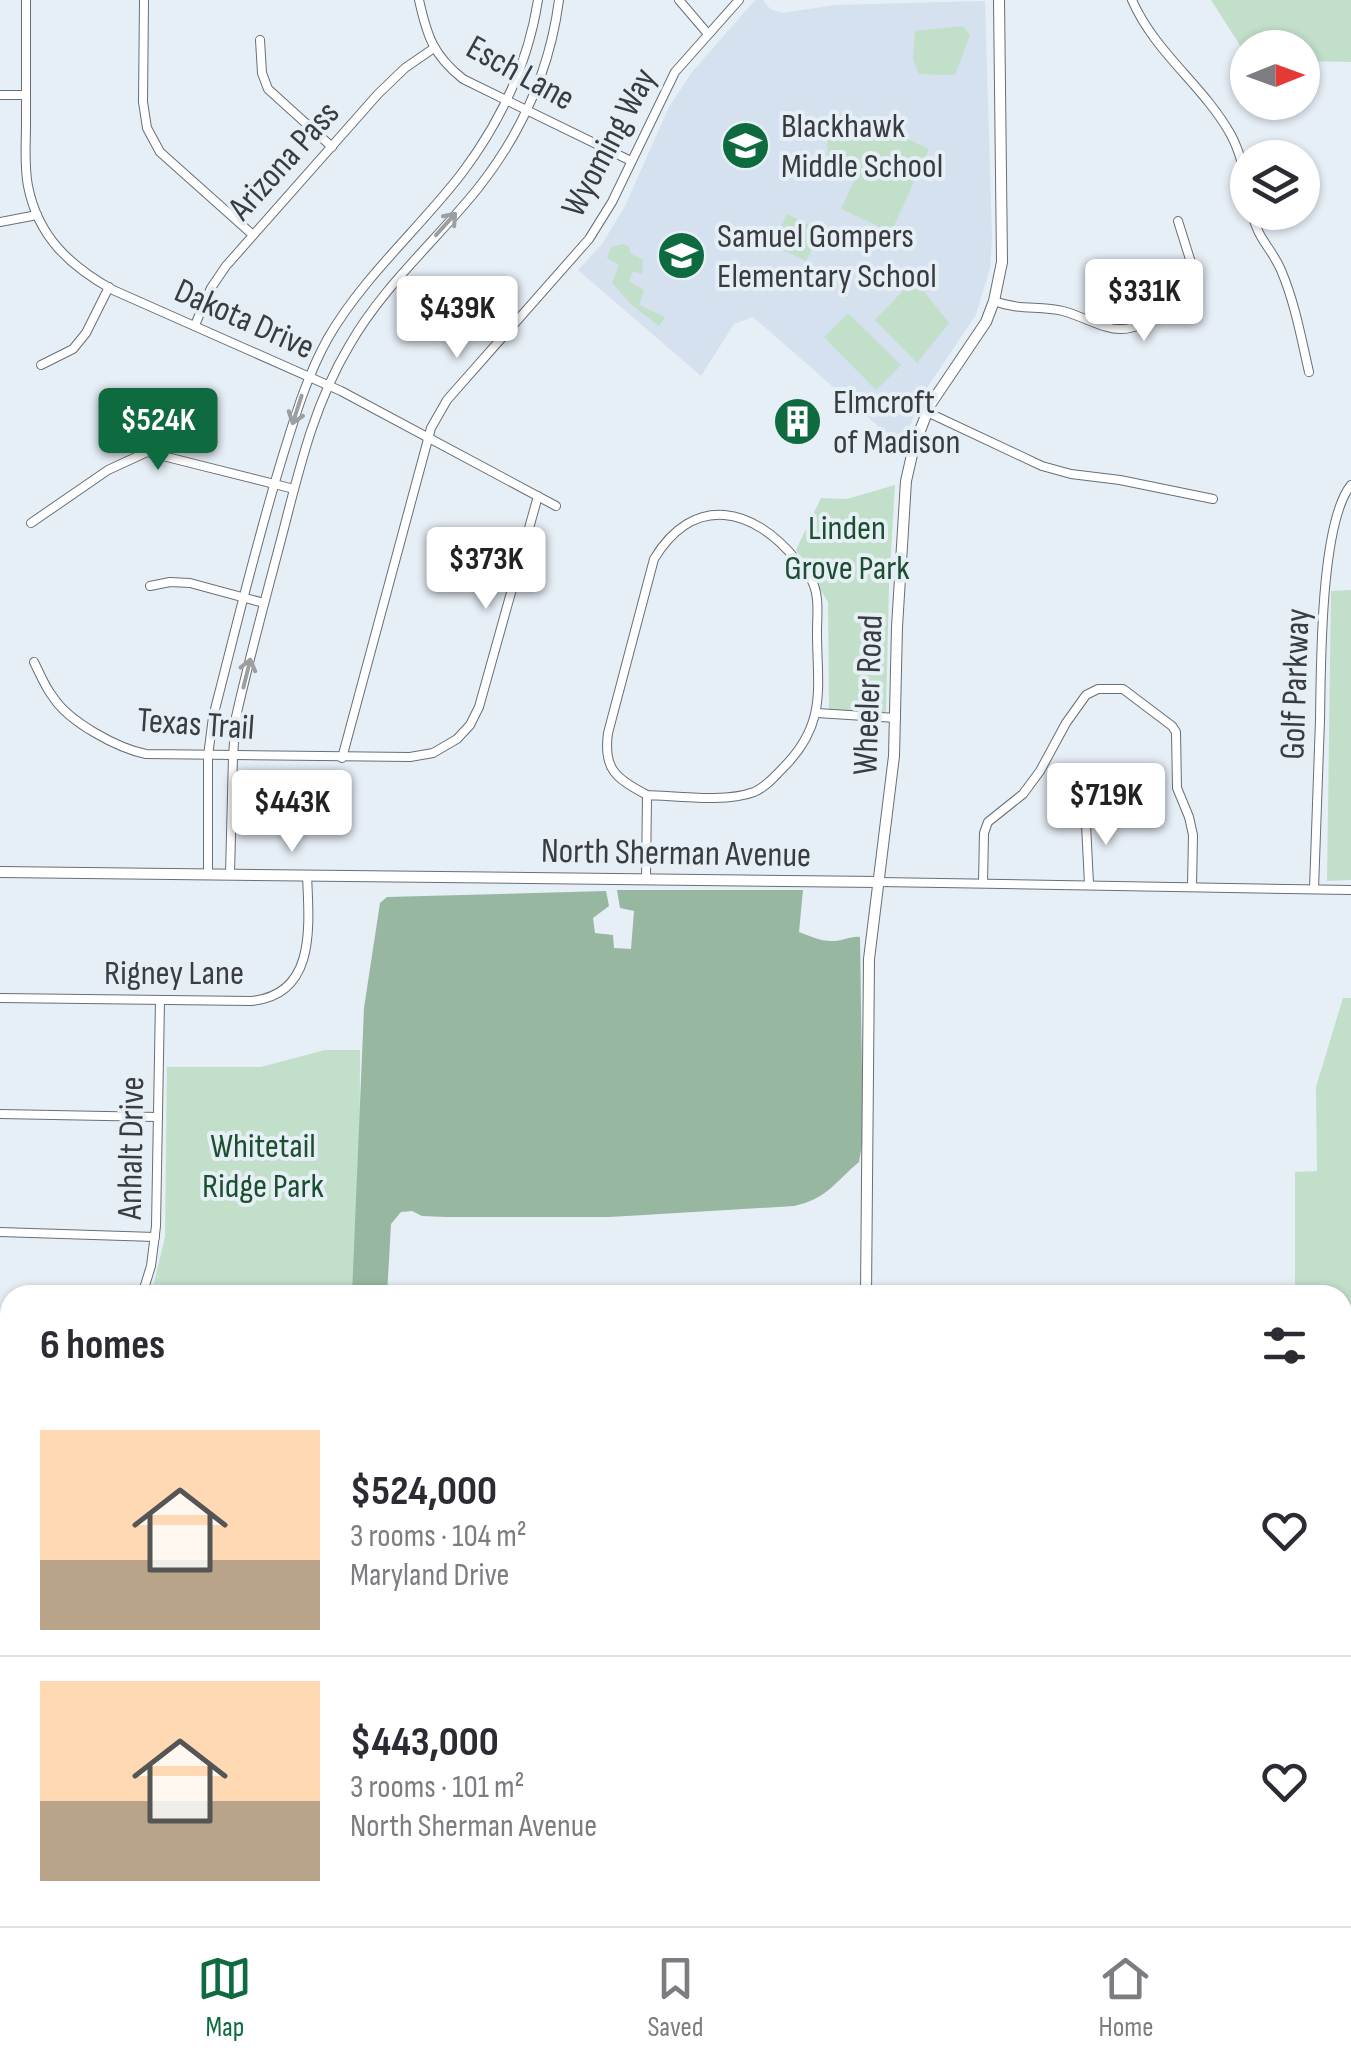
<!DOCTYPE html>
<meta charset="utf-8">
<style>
body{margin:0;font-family:"Sofia Sans Condensed",sans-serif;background:#f7f7f7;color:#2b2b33;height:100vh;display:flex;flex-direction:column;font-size:38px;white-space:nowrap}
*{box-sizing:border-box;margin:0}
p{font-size:32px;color:#7c7c81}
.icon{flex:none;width:55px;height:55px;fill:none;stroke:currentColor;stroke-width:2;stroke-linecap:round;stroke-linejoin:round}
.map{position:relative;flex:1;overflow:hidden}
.side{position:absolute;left:0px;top:1285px;width:1352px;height:642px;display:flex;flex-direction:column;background:#fff;border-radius:30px 30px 0 0;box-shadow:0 2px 8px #0004}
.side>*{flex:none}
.needle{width:65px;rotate:89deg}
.buttons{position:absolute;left:1230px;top:30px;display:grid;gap:20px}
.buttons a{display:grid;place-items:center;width:90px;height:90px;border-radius:50%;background:#fff;box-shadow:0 2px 8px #0004;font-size:50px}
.price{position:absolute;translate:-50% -85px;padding:0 22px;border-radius:10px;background:#fff;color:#222;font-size:32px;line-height:65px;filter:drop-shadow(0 2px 5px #0008)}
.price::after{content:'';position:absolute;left:50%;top:60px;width:30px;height:22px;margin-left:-15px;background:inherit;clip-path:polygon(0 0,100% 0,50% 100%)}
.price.selected{background:#0e6b40;color:#fff}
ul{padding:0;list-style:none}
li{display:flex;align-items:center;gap:30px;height:250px;padding:0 40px}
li+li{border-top:2px solid #e1e1e2}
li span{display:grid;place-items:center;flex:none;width:280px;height:200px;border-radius:0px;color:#555}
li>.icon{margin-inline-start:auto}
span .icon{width:120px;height:120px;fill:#fffc;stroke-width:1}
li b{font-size:42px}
h2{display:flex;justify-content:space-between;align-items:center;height:120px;padding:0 40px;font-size:42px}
.tabs{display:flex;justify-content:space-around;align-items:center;height:140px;border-top:2px solid #e1e1e2;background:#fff;font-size:28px;color:#7c7c81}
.tabs a{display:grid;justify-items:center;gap:5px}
.tabs .selected{color:#0e6b40}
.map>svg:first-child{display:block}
.built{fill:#d5e1ef}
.green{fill:#c2dfca}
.forest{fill:#97b7a0}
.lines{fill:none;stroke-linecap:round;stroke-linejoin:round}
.street-casing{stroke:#686f76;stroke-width:10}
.secondary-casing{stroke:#686f76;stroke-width:12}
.street{stroke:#fff;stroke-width:8}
.secondary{stroke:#fff;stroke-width:10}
.oneway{stroke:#9c9ea0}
.labels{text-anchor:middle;stroke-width:8;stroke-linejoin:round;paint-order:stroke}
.street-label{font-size:35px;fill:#3a3d40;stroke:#e6eef6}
.poi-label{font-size:35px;fill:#3a3d40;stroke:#e6eef6;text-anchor:start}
.park-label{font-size:35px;fill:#1b4f2f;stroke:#e6eef6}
</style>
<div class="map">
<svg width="1351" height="1926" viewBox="0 0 1351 1926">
<rect width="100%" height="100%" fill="#e6eef6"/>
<!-- built -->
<g class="built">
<path d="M755,0H763L770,9L782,13L835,5L985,1L992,239L990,268L976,315L922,395L902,447L753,317L734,324L701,376L578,270L602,244L625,206L669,107L692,72Z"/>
<path d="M0,1694H10V1918H1001L1007,1926H0Z"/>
</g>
<!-- green -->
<g class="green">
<path d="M1211,0H1351V62L1303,61L1302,48H1248L1247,56Z"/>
<path d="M963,26L970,35L955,75L919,74L913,59L915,31Z"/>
<path d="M874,119L875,135L880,126L929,149L891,232L841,209L858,172H828L827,120Z"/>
<path d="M787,214L821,231L806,261L772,245Z"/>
<path d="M623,244L630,247V253L643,260L642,274L633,271L629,281L644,290L639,305L665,317L659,326L632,305L612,283L619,265L607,258L611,247Z"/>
<path d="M914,279L949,323L917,363L875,320Z"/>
<path d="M848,313L901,365L876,390L824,337Z"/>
<path d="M895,485L889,586L886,712L829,710L828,602L796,550L821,498L847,499Z"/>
<path d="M1351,590V880L1327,881L1331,591Z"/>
<path d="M1343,998H1351V1453L1342,1435V1295H1295V1172L1317,1171L1316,1087Z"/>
<path d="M325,1050H360L359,1295H151L165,1237L167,1067H261Z"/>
<path d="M76,1918H370V1926H74Z"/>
</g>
<!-- forest -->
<path class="forest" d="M617,890H803L799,932C810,936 822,942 834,941C844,941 850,936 860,937L863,1139L859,1162C835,1182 827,1199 794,1206L610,1217H446L422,1216L412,1211L401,1212L391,1224L387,1295H352L364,1008L380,903L387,897L606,891L609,906L593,918L595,933L613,935L614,948L631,949L634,911L620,908Z"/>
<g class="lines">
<defs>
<g id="street">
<path d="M26,0C26,41 26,83 26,124C26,144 24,166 28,186C38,237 70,266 113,290L341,391L556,506"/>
<path d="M144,0L143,102L147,128L160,152L253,235"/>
<path d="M419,0C427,36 433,55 463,79L631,161"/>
<path d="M679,0L708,34"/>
<path d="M1132,0C1155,53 1204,86 1231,135C1240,152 1244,170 1248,189"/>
<path d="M260,40L262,73L268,89L332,147"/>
<path d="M0,95H26"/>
<path d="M1252,212C1257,239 1271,247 1281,270C1295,303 1301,337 1309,372"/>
<path d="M0,222L37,215"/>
<path d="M994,301C1020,311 1039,305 1063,311C1078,315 1092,323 1107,327C1142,338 1169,303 1193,283L1194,272L1178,221"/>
<path d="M195,325L211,288L226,266L378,94L405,68L434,48"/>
<path d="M41,365L73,349L86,333L109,287"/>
<path d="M927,412L1042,466L1071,474L1120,480L1213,499"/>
<path d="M31,523L108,470L147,452L294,489"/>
<path d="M150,586L170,582L190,583L264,603"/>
<path d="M34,662C40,674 45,687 53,697C69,722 117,748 146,754L410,757L433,753L457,739L470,725L479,707L538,496"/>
<path d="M817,713L896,718"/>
<path d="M342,758L431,428L447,400L589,239L612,202L675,72L739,0"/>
<path d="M1089,807L1086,824L1089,884"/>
<path d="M208,874V756L213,717C236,628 257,539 284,452C296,413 308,374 328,338C364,276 419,229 462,173C501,121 528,64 538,0"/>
<path d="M230,874L233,756L236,717C250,655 267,593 283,532C300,466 314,405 349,346C383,286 436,241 479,187C522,132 550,69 559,0"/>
<path d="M646,879L647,795C678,796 725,803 754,792C766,787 774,777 783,768C828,723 817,687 817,632C817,614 820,595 811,579C808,572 801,566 797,561C754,507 694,493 654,559L608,733C603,770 616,778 647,795"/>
<path d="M879,882L1351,890"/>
<path d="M983,883L984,833L988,822L1023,794L1040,771L1066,723L1086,695L1098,689H1123L1172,726L1176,732L1177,788L1189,817L1193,835L1192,886"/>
<path d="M1314,889C1316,832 1318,776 1320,720C1321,667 1320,523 1351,485"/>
<path d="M0,998L251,1001C317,995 309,925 307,875"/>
<path d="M0,1114L158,1117"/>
<path d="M0,1232L155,1237"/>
<path d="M142,1295L151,1266L156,1226L160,1000"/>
<path d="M0,1353H10"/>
<path d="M0,1464L10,1466"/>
<path d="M0,1592H10"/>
<path d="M548,1926V1918"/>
<path d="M1318,1926V1918"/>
</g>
<g id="secondary">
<path d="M0,872L879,882"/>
<path d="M866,1295L869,959L894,756L897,627L906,481L914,446L930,405L986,322L994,301L1002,262L999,0"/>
<path d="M0,1689L10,1690"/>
<path d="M1010,1918L1015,1926"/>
</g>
</defs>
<!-- street casing -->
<use href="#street" class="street-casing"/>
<!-- secondary casing -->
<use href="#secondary" class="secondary-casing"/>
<!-- street -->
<use href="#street" class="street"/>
<!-- secondary -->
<use href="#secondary" class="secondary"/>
</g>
<!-- one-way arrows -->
<defs><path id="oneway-shaft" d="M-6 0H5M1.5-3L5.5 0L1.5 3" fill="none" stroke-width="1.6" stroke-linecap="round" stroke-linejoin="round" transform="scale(2.5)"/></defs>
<g class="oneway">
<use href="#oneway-shaft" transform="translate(446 224) rotate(-48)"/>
<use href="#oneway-shaft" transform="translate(297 410) rotate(108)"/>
<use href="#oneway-shaft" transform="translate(247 673) rotate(-76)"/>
</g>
<!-- icons -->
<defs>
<symbol id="school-disc" viewBox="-11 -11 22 22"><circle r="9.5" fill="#0e6b40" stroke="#e6eef6"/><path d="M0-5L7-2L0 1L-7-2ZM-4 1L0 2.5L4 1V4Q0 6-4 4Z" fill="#fff"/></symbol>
<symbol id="building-disc" viewBox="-11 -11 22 22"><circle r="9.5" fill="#0e6b40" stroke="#e6eef6"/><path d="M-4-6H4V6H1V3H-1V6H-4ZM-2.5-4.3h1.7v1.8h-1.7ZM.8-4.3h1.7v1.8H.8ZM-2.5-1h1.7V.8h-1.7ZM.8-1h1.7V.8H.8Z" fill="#fff"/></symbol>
</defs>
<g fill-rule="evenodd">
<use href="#school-disc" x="718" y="118" width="55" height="55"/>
<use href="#school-disc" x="654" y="228" width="55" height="55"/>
<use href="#building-disc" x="770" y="394" width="55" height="55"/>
</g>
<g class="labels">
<!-- street labels -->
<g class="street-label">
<text transform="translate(521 72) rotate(29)" y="12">Esch Lane</text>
<text transform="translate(608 142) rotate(-62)" y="12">Wyoming Way</text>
<text transform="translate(283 160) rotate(-48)" y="12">Arizona Pass</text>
<text transform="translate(245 318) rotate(24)" y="12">Dakota Drive</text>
<text transform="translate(1294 684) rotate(-88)" y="12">Golf Parkway</text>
<text transform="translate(867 695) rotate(-88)" y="12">Wheeler Road</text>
<text transform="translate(196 723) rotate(4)" y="12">Texas Trail</text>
<text transform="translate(676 852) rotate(1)" y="12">North Sherman Avenue</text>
<text x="174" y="984">Rigney Lane</text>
<text transform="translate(130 1148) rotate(-89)" y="12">Anhalt Drive</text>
</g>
<!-- poi labels -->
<g class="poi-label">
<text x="781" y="137">Blackhawk<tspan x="781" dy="40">Middle School</tspan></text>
<text x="717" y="247">Samuel Gompers<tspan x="717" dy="40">Elementary School</tspan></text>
<text x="833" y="413">Elmcroft<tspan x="833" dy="40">of Madison</tspan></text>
</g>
<!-- park labels -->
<g class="park-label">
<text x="847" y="539">Linden<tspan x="847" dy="40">Grove Park</tspan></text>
<text x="263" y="1157">Whitetail<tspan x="263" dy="40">Ridge Park</tspan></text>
</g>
</g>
</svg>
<div class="buttons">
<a><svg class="needle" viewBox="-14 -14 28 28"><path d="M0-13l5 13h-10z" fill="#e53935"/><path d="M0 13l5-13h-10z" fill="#7c7c81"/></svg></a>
<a><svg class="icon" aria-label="layers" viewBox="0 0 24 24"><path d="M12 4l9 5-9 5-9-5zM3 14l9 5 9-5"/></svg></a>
</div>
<b class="price" style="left:1144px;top:344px">$331K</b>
<b class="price" style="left:457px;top:361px">$439K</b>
<b class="price selected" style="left:158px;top:473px">$524K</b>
<b class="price" style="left:486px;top:612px">$373K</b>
<b class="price" style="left:1106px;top:848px">$719K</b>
<b class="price" style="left:292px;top:855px">$443K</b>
<section class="side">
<h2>6 homes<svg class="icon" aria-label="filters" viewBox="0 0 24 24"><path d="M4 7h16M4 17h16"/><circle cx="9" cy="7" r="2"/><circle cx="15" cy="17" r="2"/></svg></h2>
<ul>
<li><span style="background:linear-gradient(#ffd9b3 65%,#b9a48a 0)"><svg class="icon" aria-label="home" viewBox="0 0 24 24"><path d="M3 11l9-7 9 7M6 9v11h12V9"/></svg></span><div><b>$524,000</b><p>3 rooms · 104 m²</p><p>Maryland Drive</p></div><svg class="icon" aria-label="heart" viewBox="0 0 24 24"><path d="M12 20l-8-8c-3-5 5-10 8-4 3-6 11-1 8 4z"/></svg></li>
<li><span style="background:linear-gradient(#ffd9b3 60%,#b9a48a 0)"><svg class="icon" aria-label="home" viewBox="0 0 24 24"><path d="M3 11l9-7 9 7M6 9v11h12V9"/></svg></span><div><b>$443,000</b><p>3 rooms · 101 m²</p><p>North Sherman Avenue</p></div><svg class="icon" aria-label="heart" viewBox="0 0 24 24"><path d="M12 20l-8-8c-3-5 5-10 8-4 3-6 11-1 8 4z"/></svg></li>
</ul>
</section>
</div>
<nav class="tabs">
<a class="selected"><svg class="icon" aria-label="map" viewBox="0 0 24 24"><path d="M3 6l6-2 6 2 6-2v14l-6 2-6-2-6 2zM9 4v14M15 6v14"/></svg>Map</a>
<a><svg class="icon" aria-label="saved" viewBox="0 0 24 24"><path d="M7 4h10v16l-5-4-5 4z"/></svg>Saved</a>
<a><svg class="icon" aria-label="home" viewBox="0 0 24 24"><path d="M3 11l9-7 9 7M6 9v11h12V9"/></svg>Home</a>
</nav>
